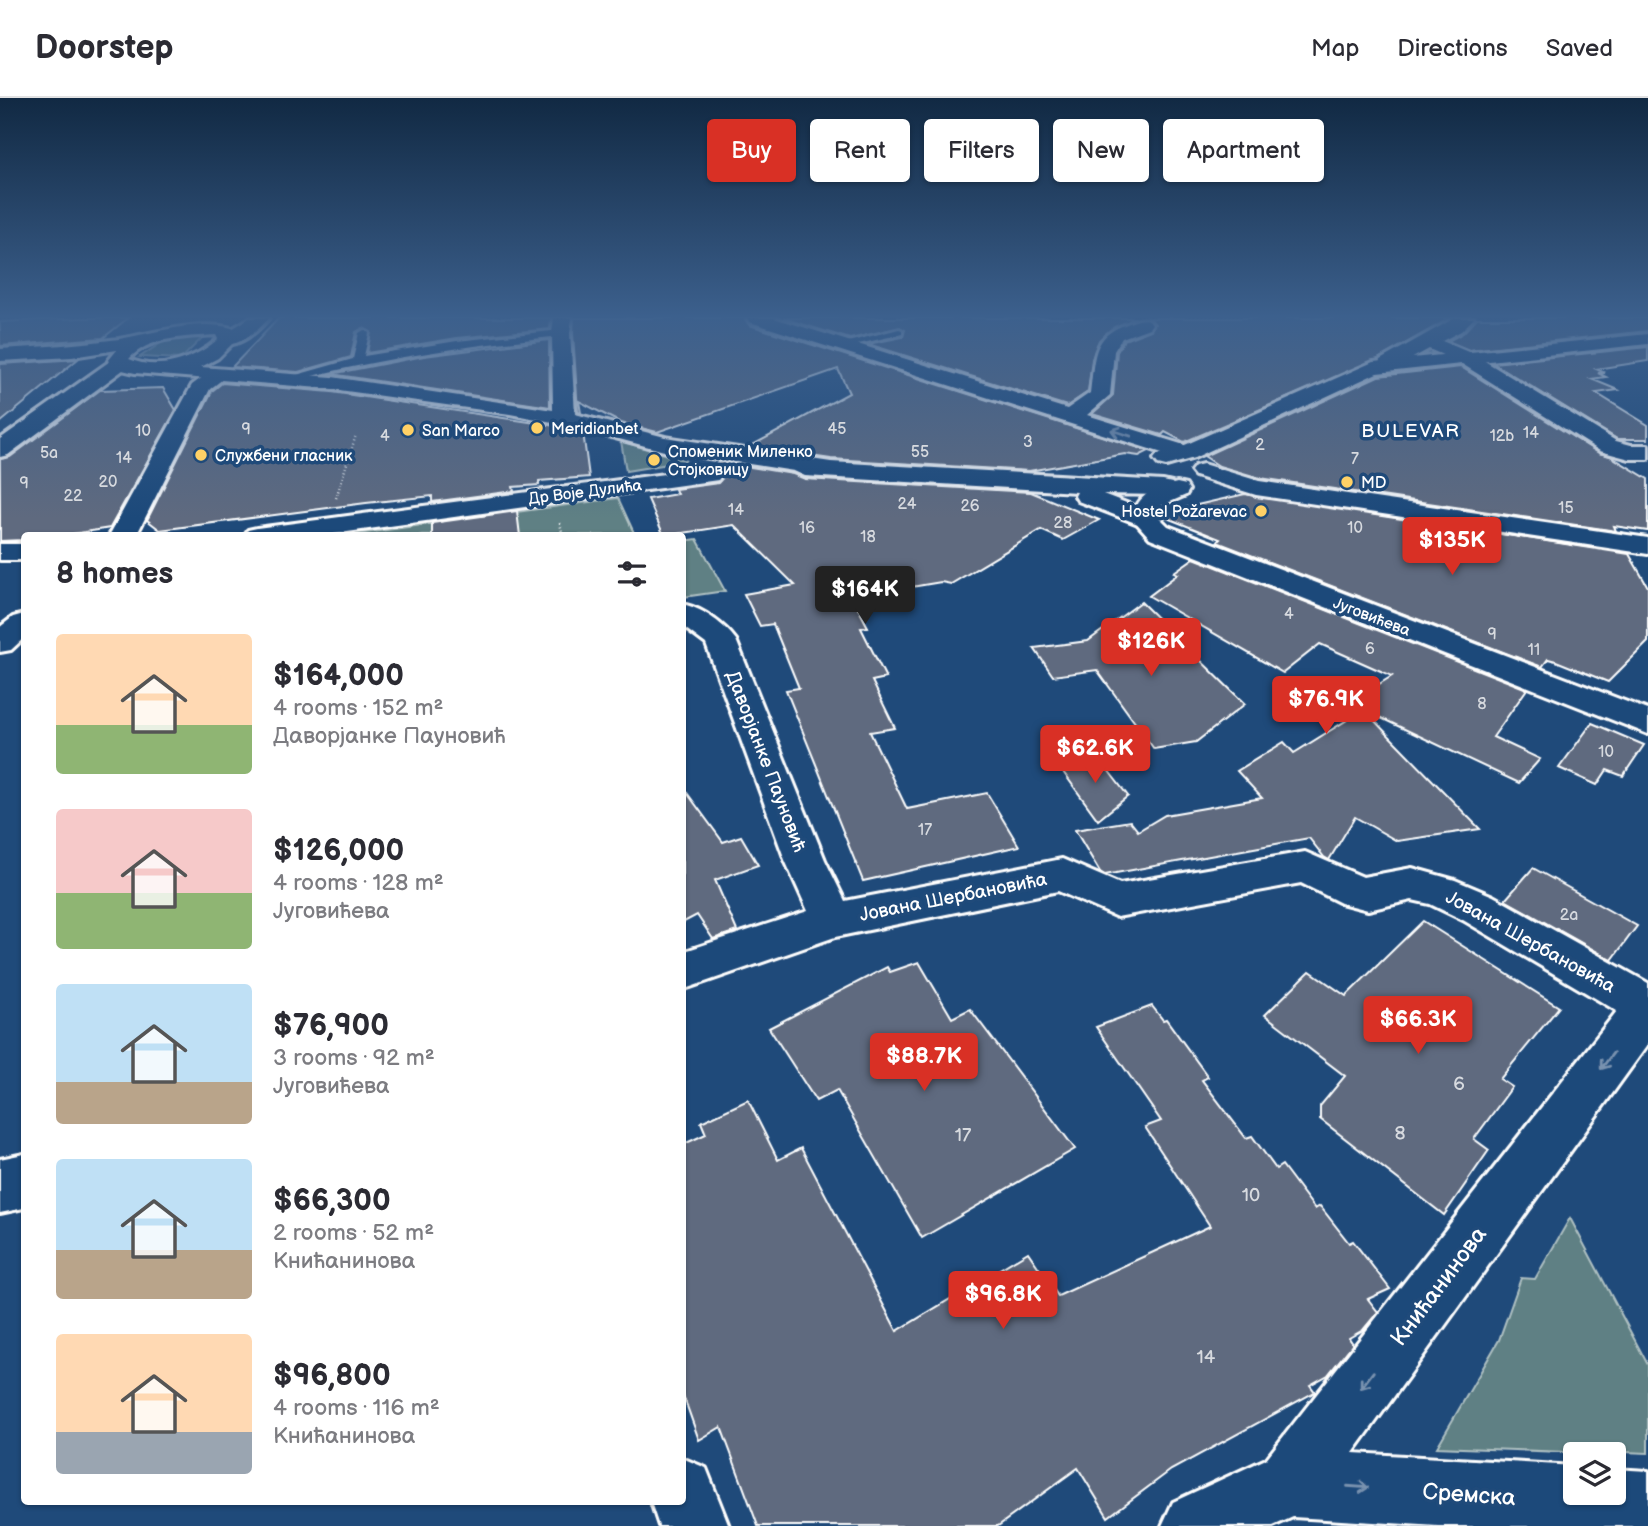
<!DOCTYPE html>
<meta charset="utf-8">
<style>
body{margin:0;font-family:"Balsamiq Sans",sans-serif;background:#f7f7f7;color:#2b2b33;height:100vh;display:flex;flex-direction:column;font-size:26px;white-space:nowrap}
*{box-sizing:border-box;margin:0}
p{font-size:23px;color:#7c7c81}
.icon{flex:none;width:38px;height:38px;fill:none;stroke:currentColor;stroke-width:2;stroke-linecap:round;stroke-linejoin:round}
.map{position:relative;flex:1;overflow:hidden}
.details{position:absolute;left:21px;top:434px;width:665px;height:973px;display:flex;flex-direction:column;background:#fff;border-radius:7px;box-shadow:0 2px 5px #0004}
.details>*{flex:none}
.hud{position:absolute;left:707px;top:21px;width:665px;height:63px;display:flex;gap:14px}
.tools{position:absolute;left:1563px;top:1344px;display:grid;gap:14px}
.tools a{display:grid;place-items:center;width:63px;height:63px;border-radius:7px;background:#fff;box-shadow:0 2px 5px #0004;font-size:35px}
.price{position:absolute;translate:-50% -60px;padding:0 16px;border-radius:7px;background:#d93025;color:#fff;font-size:23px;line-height:46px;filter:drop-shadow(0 2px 4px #0008)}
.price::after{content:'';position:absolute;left:50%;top:42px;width:21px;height:16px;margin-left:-10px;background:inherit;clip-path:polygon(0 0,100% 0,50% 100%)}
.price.on{background:#222;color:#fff}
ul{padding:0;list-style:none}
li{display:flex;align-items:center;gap:21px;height:175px;padding:0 35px}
li span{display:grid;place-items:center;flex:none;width:196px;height:140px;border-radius:7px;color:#555}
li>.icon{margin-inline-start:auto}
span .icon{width:84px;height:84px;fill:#fffc;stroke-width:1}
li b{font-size:30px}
h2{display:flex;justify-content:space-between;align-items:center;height:84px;padding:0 35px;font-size:30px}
.tag{padding:0 24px;border-radius:7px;background:#fff;box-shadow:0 2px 5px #0004;font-size:24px;line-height:63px}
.tag.on{background:#d93025;color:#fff}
header{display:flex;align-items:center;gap:42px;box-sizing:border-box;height:98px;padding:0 35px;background:#fff;border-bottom:2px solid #e1e1e2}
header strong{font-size:33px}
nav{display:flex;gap:38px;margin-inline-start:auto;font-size:24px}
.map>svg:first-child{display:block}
.green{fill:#5f8084;stroke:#afc0c2;stroke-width:2}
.building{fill:#5f6b7f;stroke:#fff;stroke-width:2}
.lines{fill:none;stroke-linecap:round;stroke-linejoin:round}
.lane-casing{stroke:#fff;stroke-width:5}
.street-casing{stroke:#fff;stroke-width:6}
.secondary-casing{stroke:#fff;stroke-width:6}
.path{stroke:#fff;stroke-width:2.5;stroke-dasharray:1 2.5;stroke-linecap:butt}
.lane{fill:#1f4a7a;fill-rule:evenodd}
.street{fill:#1f4a7a;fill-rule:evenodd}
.secondary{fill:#1f4a7a;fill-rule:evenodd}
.oneway{stroke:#7992af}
.poi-dot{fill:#ffd166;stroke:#1f4a7a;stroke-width:2.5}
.labels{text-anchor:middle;stroke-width:7;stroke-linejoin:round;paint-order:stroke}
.number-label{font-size:16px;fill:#d7dadf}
.far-poi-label{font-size:16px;fill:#fff;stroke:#1f4a7a;text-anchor:start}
.far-street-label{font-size:16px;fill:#fff;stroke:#1f4a7a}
.far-quarter-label{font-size:19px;letter-spacing:2px;fill:#fff;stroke:#1f4a7a}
.street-label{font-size:19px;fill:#fff;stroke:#1f4a7a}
.near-number-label{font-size:19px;fill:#d7dadf}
.near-street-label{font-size:23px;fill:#fff;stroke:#1f4a7a}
</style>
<header>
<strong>Doorstep</strong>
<nav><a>Map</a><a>Directions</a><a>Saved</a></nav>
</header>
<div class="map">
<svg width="1648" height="1428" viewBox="0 0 1648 1428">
<rect width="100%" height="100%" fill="#1f4a7a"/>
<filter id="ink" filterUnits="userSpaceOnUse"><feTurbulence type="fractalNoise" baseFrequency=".0143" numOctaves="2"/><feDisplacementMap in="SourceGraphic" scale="14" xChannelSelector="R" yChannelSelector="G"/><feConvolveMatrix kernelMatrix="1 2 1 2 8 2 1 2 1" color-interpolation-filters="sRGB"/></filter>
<g filter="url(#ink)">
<!-- green -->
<g class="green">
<path d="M204,238L181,261L140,259L164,243Z"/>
<path d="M621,343L686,363L626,373Z"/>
<path d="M618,400L635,437L343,438Z"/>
<path d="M697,441L725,493L683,499V443Z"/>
<path d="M1570,1120L1648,1267V1355L1624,1354L1618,1359L1614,1356L1437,1349L1499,1242L1521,1180L1535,1181Z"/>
</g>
<!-- building -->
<g class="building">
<path d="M81,220H128L103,240L0,248V224Z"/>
<path d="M279,220H551L550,231L457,240L367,255L371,234L363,230L356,234L351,259L298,274L232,269Z"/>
<path d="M574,220H744L749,227L1149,353L1139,358L1125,356L1029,373L831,361L749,349L849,295L838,271L657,334L621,325L579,303L581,315L578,314L573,235Z"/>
<path d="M783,220H1136L1114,229L1099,242L1092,261L1088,294L1067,308L868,246L903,239L905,232L900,229L850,241Z"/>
<path d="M1150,220H1450L1378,261L1184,344L1165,334L1162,337L1092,316L1113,297L1117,254L1124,242L1151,232L1155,226Z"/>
<path d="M1477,220H1648V233L1469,252L1448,243L1463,235Z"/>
<path d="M549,242L550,309L331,276L424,258Z"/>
<path d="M1648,249V263L1596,271L1605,275H1598L1606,279L1591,281L1618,292L1596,295L1648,327V341H1617L1493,265Z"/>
<path d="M78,261L0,325V266Z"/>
<path d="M1461,269L1599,355L1610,358L1648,381V433L1614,428L1616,433L1260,380L1219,368L1204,358L1378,278Z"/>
<path d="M222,285L332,294L562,329L583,334L589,379L539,383V387L513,389L514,393L432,404V398L366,405L160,432L147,422L212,293Z"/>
<path d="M163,290L176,312L110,430L60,438H24V442L0,443V361L10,359L100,292Z"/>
<path d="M720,364L793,376L805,381L1031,394L1099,422L1063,442L1041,432L951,486L941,484L852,499L868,529L861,530L886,580L872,583L895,630L870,634L907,711L987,695L1019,748L863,783L786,592L799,590L773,526L760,528L744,496L795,487L734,427L664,438L648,401L677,396L675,391L718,385L725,377L720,370L713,368Z"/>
<path d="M1245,396L1629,456L1648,489V544L1608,584L1556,563L1548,561L1542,569L1217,444L1220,441L1162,418V415Z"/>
<path d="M517,413L520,438H432V425Z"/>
<path d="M1194,460L1527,591L1493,639L1540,661L1519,685L1364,612L1480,731L1397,743L1355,719L1329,762L1324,759L1309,740L1105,777L1100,774L1075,732L1130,723L1138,733L1165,717L1262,700L1237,673L1284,644L1294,655L1363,612L1349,605L1392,578L1320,546L1283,575L1149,498L1178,476L1174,474Z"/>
<path d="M1141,504L1245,606L1196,644L1154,651L1097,572L1053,578L1034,550L1088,543Z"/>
<path d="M1592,625L1644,647L1623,678L1607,672L1597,687L1559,670Z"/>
<path d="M1098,659L1128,698L1098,722L1058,667Z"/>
<path d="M682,688L723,744L741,738L758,767L715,782L737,833L713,841L697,817L682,825Z"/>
<path d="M1533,770L1637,828L1612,862L1505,802Z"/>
<path d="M1423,823L1559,909L1500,981L1512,989L1474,1041L1489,1052L1444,1117L1320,1021V1008L1345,978L1265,917L1310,873L1346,898Z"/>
<path d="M919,864L952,920L970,911L1075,1051L922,1140L837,992L816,1003L769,930L887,869L890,874Z"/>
<path d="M1152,908L1163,922L1166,921L1208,979L1202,982L1246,1040L1252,1038L1276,1071L1282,1067L1315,1111L1320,1108L1349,1145L1353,1143L1390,1191L1368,1201L1378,1214L1363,1232L1349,1240L1353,1246L1328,1277L1310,1287L1315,1294L1171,1372L1108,1419L1078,1370L998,1428H758L721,1329L699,1342L682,1294V1047L706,1036L701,1024L748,1002L778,1062L801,1050L897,1233L1028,1154L1058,1198L1210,1128L1145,1029L1161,1023L1096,929Z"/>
</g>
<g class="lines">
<defs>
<g id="lane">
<path d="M899,231L902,232V236L841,250L836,247Z"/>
<path d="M364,232L369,235L364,258L457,243L561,232L566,235L561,238C468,247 378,261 287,284L282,281L353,261L359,235Z"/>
</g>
<g id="street">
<path d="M249,220H269C258,233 239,250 221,246L218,242C225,233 240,227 249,220Z"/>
<path d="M747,220H774L1067,311L1090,295C1095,261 1091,238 1127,226C1135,223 1141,220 1149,222L1152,226L1149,230L1122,240L1114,253L1110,297L1087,317L1194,350L1198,355L1194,360H1178L750,224Z"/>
<path d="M1455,220H1474L1461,233L1442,243L1473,256L1616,343L1631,347H1648V361H1630L1600,353L1459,264L1429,251L1398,268L1395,272H1381L1378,268L1380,262Z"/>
<path d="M120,259L130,265L127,269L8,357L0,359V341L113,261Z"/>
<path d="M218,271L228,277L210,291L136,438H109L192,287L211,273Z"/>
<path d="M710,370L718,372L722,377L718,382L319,438H244L248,432L257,430Z"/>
<path d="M1177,385L1186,387L1189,392L1186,397L1161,408L1159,419L1168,428L1648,612V636L1150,440L1133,421C1137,395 1155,390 1177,385Z"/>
<rect x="0" y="446" width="24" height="16"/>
<path d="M686,507C703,511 725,527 736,542L825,762L845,803L1062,761L1120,786L1305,754L1363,779L1412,770L1455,782L1493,798L1648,885V946L1353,1355L1575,1368V1395H1614V1371L1648,1373V1428H1438L1293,1419L1273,1428H1162L1173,1404L1266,1361L1617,913L1463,822L1430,806L1412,802L1368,812L1341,805L1301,785L1117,819L1058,793L835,839L682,892V854L808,813L785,762L706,546L682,528V508Z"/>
<path d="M24,516V540L11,552L0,554V529L13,519Z"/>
<path d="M24,1056V1110L0,1115V1061Z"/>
<path d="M682,1360L706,1370L729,1428H659L651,1404H682Z"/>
</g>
<g id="secondary">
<path d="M554,220H572L570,235L575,316L665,339L831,364L1163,383L1172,385L1175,390L1172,395L1163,397L1103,396L1155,416L1159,421L1155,426L1146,429L1078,403L1075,398L1077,394L805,378L794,373L664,353L563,326L510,316L332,291L135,275L118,271L108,263L117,252L72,259L0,263V251C40,249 80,246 119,241C156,235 195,221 232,230L236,242L218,260L201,269L332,279L553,312L552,235ZM216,237L218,241C196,261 159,274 129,261C149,238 187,239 216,237Z"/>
<path d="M1648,236V246L1377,275L1194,360L1166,368L1158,366L1154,361L1158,356L1178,350L1373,264Z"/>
<path d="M1203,366L1259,383L1648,440V456L1256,397L1195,378L1191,373L1195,368Z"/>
</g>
</defs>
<!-- lane casing -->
<use href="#lane" class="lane-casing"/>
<!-- street casing -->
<use href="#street" class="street-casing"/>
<!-- secondary casing -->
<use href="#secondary" class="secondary-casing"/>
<!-- path -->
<g class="path">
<path d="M336,400L356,337"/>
<path d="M560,425L563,438"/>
</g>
<!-- lane -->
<use href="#lane" class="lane"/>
<!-- street -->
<use href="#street" class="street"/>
<!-- secondary -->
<use href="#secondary" class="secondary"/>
</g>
<!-- one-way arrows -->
<defs><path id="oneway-shaft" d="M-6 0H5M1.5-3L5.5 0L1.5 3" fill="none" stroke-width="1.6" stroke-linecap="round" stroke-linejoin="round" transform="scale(1.75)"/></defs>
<g class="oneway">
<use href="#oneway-shaft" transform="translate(1121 335) rotate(-163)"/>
<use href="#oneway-shaft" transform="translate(1607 963) rotate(127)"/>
<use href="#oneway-shaft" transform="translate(1367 1282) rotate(127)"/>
<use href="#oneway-shaft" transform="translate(1358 1389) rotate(4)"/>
</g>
</g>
<!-- sky -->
<linearGradient id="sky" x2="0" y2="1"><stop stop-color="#112943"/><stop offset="0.52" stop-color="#3c608d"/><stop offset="1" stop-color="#3c608d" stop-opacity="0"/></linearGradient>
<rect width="1648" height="420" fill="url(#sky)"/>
<!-- markers -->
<g class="poi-dot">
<circle cx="537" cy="330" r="7"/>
<circle cx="408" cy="332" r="7"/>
<circle cx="201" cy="357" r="7"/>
<circle cx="654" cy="362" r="7"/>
<circle cx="1347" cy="384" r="7"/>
<circle cx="1261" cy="413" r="7"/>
</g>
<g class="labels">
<!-- number labels -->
<g class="number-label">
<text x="246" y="336">9</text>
<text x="837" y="336">45</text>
<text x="143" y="338">10</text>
<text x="1531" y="340">14</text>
<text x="385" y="343">4</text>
<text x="1502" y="343">12b</text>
<text x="1028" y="349">3</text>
<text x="1260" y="352">2</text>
<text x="920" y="359">55</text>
<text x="49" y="360">5a</text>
<text x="124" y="365">14</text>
<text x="1355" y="366">7</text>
<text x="108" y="389">20</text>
<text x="24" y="390">9</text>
<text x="73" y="403">22</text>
<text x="907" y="411">24</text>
<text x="970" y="413">26</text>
<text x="1566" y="415">15</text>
<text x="736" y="417">14</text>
<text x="1063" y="430">28</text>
<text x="807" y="435">16</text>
<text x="1355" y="435">10</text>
<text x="868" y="444">18</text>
<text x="1289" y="521">4</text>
<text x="1492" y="541">9</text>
<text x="1370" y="556">6</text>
<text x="1534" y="557">11</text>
<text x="1482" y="611">8</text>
<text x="1606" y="659">10</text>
<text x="925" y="737">17</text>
<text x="1569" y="822">2a</text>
</g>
<!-- far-poi labels -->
<g class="far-poi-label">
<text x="551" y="336">Meridianbet</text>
<text x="422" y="338">San Marco</text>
<text x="668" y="359">Споменик Миленко<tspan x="668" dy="18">Стојковицу</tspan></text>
<text x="215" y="363">Службени гласник</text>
<text x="1361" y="390">MD</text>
<text x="1247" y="419" text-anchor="end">Hostel Požarevac</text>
</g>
<!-- far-street labels -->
<g class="far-street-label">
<text transform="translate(585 393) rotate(-7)" y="6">Др Воје Дулића</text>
<text transform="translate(1372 518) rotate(21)" y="6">Југовићева</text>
</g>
<!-- far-quarter labels -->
<g class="far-quarter-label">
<text x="1411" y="339">BULEVAR</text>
</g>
<!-- street labels -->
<g class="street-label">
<text transform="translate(767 663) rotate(69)" y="7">Даворјанке Пауновић</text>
<text transform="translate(953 798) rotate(-11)" y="7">Јована Шербановића</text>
<text transform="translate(1531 843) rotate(29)" y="7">Јована Шербановића</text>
</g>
<!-- near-number labels -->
<g class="near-number-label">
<text x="1459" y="992">6</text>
<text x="1400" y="1041">8</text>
<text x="963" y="1043">17</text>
<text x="1251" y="1103">10</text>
<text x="1206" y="1265">14</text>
</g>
<!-- near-street labels -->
<g class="near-street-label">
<text transform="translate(1438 1188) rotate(-53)" y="8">Книћанинова</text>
<text transform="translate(1469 1396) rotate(4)" y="8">Сремска</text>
</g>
</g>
</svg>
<div class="tools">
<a><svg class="icon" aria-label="layers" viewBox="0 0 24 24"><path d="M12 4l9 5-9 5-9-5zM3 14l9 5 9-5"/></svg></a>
</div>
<b class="price" style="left:1452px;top:479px">$135K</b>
<b class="price on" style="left:865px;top:528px">$164K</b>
<b class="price" style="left:1151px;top:580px">$126K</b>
<b class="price" style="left:1326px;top:638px">$76.9K</b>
<b class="price" style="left:1095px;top:687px">$62.6K</b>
<b class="price" style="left:1418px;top:958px">$66.3K</b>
<b class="price" style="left:924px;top:995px">$88.7K</b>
<b class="price" style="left:1003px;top:1233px">$96.8K</b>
<div class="hud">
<a class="tag on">Buy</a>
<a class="tag">Rent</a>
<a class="tag">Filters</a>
<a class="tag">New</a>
<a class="tag">Apartment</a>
</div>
<section class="details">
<h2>8 homes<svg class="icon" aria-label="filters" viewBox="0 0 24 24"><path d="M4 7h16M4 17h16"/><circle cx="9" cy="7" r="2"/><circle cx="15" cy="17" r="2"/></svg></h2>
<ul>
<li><span style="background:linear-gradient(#ffd9b3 65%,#8fb573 0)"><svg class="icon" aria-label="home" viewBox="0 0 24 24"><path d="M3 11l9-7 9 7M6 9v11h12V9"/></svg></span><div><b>$164,000</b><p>4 rooms · 152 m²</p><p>Даворјанке Пауновић</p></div></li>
<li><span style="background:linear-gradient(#f6c9c9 60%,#8fb573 0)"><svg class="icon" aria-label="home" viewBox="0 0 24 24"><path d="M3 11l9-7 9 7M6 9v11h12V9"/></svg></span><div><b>$126,000</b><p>4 rooms · 128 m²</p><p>Југовићева</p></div></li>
<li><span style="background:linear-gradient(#bfe0f5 70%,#b9a48a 0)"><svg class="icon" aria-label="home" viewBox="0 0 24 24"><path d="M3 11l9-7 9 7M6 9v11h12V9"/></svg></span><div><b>$76,900</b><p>3 rooms · 92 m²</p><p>Југовићева</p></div></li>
<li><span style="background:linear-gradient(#bfe0f5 65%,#b9a48a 0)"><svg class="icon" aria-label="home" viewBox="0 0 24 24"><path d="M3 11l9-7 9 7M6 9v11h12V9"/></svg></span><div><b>$66,300</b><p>2 rooms · 52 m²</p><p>Книћанинова</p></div></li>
<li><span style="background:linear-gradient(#ffd9b3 70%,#9aa5b1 0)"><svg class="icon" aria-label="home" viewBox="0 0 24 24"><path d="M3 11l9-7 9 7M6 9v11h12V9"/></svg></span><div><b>$96,800</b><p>4 rooms · 116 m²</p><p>Книћанинова</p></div></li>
</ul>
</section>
</div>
